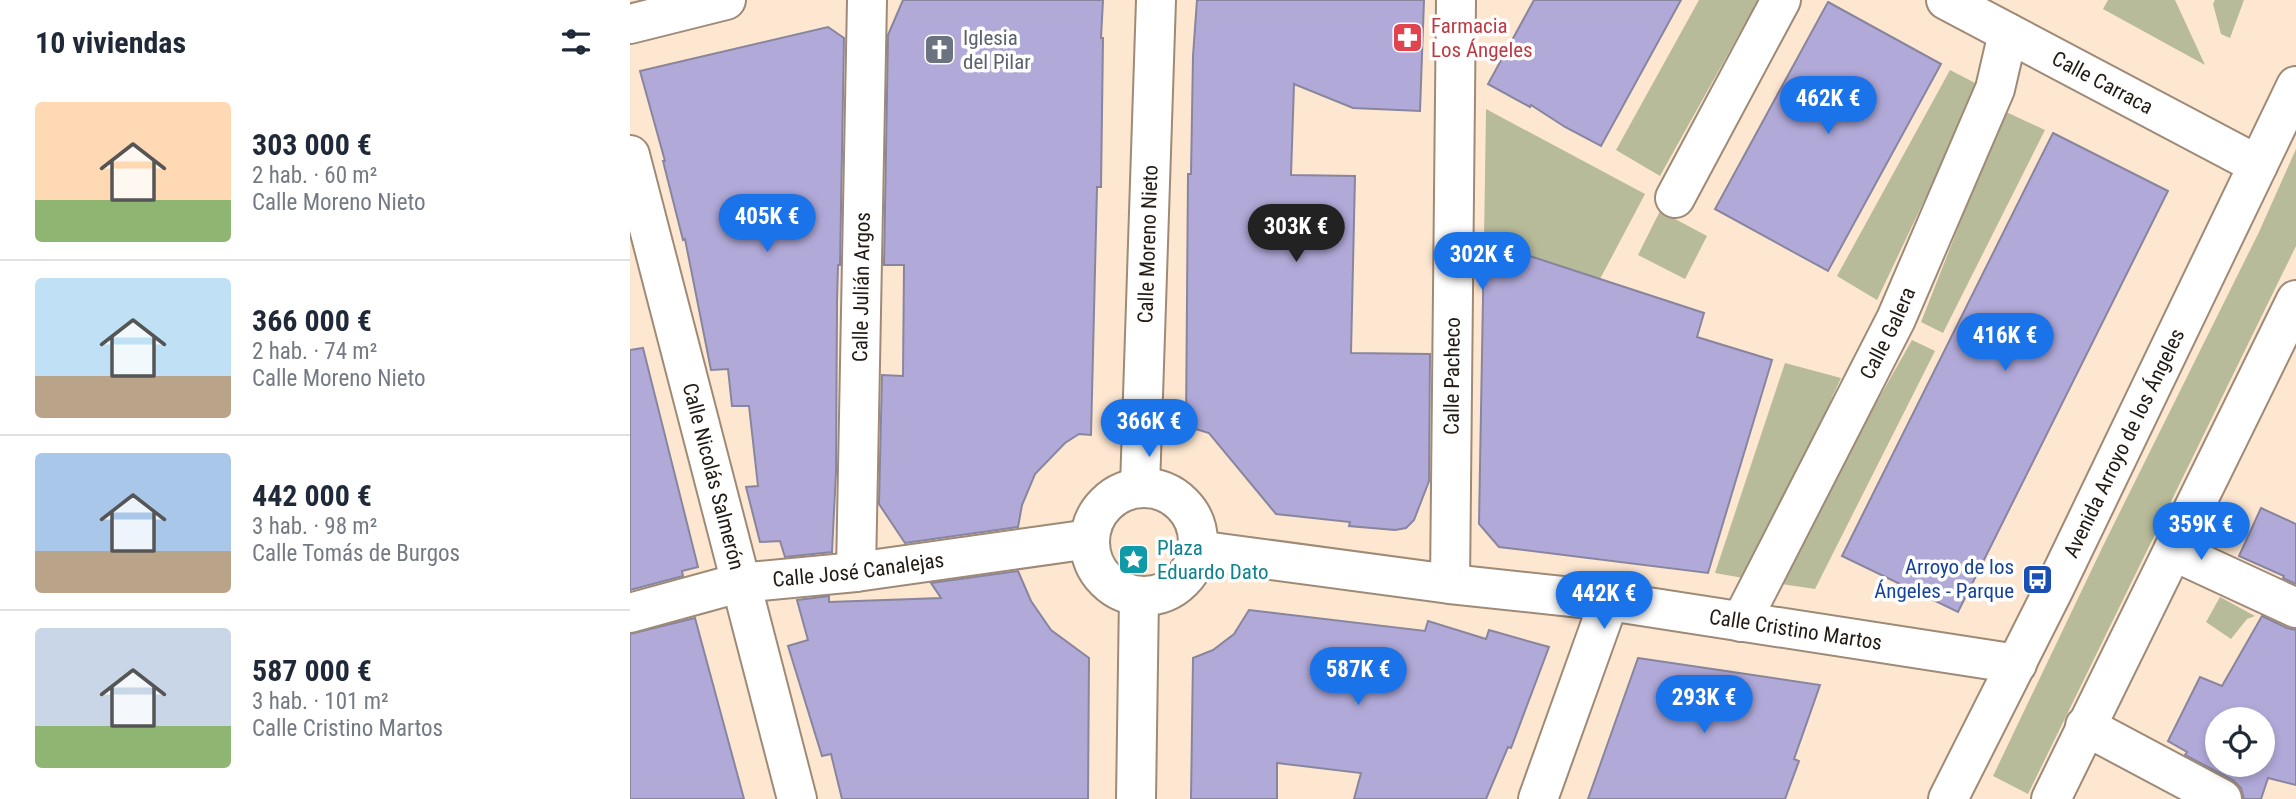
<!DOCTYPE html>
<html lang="es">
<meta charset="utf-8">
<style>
body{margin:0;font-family:"Roboto Condensed",sans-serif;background:#f2f2f3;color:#1f2937;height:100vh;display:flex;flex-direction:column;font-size:26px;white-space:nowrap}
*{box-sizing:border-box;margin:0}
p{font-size:23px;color:#747a83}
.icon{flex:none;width:38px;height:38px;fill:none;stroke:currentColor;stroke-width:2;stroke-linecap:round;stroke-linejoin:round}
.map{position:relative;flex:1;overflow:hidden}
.side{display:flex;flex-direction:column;background:#fff;width:630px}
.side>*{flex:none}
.fabs{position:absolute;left:1575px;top:707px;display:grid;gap:14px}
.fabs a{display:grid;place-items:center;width:70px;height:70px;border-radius:50%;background:#fff;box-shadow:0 4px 10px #0003;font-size:35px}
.price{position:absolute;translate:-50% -60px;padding:0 16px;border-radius:24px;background:#1a73e8;color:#fff;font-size:23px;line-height:46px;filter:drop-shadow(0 2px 4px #0008)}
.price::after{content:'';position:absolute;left:50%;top:42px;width:21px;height:16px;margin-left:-10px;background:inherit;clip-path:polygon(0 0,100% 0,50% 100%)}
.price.current{background:#222;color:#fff}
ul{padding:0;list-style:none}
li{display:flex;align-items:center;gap:21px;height:175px;padding:0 35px}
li+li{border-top:2px solid #e0e1e3}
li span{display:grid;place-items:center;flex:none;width:196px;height:140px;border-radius:7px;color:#555}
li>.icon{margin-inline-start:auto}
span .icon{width:84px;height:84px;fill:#fffc;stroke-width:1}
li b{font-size:30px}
h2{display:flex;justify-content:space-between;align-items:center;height:84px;padding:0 35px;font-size:30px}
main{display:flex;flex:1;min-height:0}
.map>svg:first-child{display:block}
.green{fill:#b7bb99}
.building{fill:#b1aad9;stroke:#88859e;stroke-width:2;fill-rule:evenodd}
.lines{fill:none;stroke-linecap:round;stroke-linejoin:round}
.street-casing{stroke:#9e8a76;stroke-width:42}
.secondary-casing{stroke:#9e8a76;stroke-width:42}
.street{stroke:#fff;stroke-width:38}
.secondary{stroke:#fff;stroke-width:38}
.labels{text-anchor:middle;stroke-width:7;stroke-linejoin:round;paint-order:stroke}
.health-label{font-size:21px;fill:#be3a42;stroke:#fff;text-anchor:start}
.worship-label{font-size:21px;fill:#5b616d;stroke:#fff;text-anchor:start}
.street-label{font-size:21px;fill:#221a13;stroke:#fff}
.culture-label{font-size:21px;fill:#0d838f;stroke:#fff;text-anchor:start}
.transit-label{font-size:21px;fill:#164399;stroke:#fff;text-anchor:end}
</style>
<main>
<section class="side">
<h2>10 viviendas<svg class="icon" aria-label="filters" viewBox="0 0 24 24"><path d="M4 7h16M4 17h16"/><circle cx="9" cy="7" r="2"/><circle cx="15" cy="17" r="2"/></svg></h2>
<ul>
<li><span style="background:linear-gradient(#ffd9b3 70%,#8fb573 0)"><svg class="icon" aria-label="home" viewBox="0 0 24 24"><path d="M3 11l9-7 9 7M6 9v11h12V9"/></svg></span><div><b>303 000 €</b><p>2 hab. · 60 m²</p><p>Calle Moreno Nieto</p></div></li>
<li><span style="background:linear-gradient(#bfe0f5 70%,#b9a48a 0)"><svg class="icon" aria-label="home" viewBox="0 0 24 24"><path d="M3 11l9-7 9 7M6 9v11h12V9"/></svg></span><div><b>366 000 €</b><p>2 hab. · 74 m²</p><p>Calle Moreno Nieto</p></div></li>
<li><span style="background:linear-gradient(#a9c7e8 70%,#b9a48a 0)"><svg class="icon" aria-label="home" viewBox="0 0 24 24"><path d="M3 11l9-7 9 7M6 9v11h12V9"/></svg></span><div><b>442 000 €</b><p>3 hab. · 98 m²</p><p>Calle Tomás de Burgos</p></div></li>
<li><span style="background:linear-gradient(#c9d6e8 70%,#8fb573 0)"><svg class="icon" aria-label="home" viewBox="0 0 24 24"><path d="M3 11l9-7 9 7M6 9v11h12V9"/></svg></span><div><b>587 000 €</b><p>3 hab. · 101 m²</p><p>Calle Cristino Martos</p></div></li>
</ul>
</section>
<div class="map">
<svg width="1666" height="799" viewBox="0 0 1666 799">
<rect width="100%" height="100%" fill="#fde7d1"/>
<!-- green -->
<g class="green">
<path d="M1069,0H1128L1030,176L986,150Z"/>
<path d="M1478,0H1545L1575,65L1473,9Z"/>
<path d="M1585,0H1614L1600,38L1591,34L1583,4Z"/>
<path d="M1320,70L1349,85L1247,300L1207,276Z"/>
<path d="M856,109L1015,194L970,279L854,241Z"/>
<path d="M1374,111L1415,130L1313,333L1291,322Z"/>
<path d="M1666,149V246L1398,794L1363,776L1473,546L1629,232Z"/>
<path d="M1030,211L1077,236L1055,279L1008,255Z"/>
<path d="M1282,340L1305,351L1185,589L1144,583Z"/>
<path d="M1155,363L1211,378L1119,579L1085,573Z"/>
<path d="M1590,597L1625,616L1617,619L1601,639L1576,622Z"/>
</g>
<!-- building -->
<g class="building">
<path d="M273,0H473L471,38H473L471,187H467L461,435L449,434L435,443L405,474L392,505L388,527L275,543L249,504L252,375L273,376L274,265H254L258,35Z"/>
<path d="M567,0H794L790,111L723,108L664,84L661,175L725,176L721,353L800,354L799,481L784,520L776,528L765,530L719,526L720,522L646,514L579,433L556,426L558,174H561L563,56Z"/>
<path d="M904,0H1051L971,146L935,127L901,105L900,107L858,84Z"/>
<path d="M1198,2L1311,64L1198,271L1085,209Z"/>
<path d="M198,27L214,38L210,265H208L207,302L206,472L202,552L155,557L150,541L130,542L116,487L128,486L119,406H102L98,369L81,370L55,239L53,240L33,161H35L10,71Z"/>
<path d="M1423,133L1538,191L1328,612L1212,556Z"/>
<path d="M854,241L1074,313L1067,337L1142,360L1078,573L869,547L849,524Z"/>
<path d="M13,348L68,567L52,571L53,576L0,590V350Z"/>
<path d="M1631,508L1666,524V584L1653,578L1654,576L1609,556Z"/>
<path d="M388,571L401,601L421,630L459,658L458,799H212L201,754L192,756L158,646L178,640L167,600L199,596V602L311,598L301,583Z"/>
<path d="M619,610L795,631L798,621L856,639L859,630L919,647L881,748L878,747L856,799H724L731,773L647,763V799H561L563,658L583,650L604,634Z"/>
<path d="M1632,616L1657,628L1666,630V785L1638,778L1631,799H1614L1611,788L1603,780L1555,755L1557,752L1538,741L1570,677L1592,686ZM1587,719H1633V765H1587Z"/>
<path d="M65,618L114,799H0V634Z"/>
<path d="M1008,658L1190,685L1164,759L1169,761L1155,799H958Z"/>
</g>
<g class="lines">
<defs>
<g id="street">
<path id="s1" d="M1316,0L1628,165"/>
<path d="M0,24L96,0"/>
<path id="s2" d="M0,155L167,799"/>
<path d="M1045,198L1151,0"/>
<path id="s3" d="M510,487L526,0"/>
<circle cx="514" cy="542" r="54"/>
<path id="s4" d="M567,550L820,584L979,601L1387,664"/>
<path d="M1543,551L1666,608"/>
<path id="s5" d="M226,572L237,0"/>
<path id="s6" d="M820,584L826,0"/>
<path id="s7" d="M0,613L109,583L226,572L460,539"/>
<path id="s8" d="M1111,622L1266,319L1365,89L1378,33"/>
<path d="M1455,726L1592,799"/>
<path d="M506,799L509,597"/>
<path d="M908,799L979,601"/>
</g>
<g id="secondary">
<path id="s9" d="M1318,799L1425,587L1666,86"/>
<path d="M1421,799L1666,300"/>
</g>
</defs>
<!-- street casing -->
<use href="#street" class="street-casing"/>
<!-- secondary casing -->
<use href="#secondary" class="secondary-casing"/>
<!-- street -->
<use href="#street" class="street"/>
<!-- secondary -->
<use href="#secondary" class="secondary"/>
</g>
<!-- icons -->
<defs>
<symbol id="pharmacy-square" viewBox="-11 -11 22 22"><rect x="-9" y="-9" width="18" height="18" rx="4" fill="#e0444e" stroke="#fff"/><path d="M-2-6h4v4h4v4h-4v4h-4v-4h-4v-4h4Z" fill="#fff"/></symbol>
<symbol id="church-square" viewBox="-11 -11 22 22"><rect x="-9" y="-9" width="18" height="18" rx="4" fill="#6b7280" stroke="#fff"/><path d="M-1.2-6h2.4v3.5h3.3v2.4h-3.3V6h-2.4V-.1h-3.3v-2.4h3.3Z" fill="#fff"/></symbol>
<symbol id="sight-square" viewBox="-11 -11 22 22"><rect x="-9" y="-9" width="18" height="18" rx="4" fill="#0f9aa8" stroke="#fff"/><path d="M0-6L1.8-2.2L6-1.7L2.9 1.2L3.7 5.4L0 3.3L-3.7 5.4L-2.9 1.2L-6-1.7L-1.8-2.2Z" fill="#fff"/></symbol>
<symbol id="bus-square" viewBox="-11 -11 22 22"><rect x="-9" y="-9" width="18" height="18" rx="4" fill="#1a4fb4" stroke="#fff"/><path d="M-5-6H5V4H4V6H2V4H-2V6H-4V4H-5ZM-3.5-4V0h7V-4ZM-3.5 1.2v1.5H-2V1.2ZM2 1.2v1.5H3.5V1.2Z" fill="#fff"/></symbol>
</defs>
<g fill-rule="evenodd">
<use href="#pharmacy-square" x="760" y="20" width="35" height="35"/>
<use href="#church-square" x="292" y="32" width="35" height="35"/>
<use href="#sight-square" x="486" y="542" width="35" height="35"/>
<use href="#bus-square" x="1390" y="562" width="35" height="35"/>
</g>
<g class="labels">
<!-- health labels -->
<g class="health-label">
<text x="801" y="33">Farmacia<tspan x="801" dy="24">Los Ángeles</tspan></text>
</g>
<!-- worship labels -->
<g class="worship-label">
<text x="333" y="45">Iglesia<tspan x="333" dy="24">del Pilar</tspan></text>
</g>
<!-- street labels -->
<g class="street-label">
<text dy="7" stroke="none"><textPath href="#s1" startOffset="177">Calle Carraca</textPath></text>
<text dy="7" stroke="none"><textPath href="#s3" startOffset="243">Calle Moreno Nieto</textPath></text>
<text dy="7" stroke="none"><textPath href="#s5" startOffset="285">Calle Julián Argos</textPath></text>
<text dy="7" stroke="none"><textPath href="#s8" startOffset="324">Calle Galera</textPath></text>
<text dy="7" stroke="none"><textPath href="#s6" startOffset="208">Calle Pacheco</textPath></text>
<text dy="7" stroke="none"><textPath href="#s9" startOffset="397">Avenida Arroyo de los Ángeles</textPath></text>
<text dy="7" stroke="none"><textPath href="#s2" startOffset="332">Calle Nicolás Salmerón</textPath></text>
<text dy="7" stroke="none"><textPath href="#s7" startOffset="233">Calle José Canalejas</textPath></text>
<text dy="7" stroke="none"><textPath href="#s4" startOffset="604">Calle Cristino Martos</textPath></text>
</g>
<!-- culture labels -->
<g class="culture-label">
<text x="527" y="555">Plaza<tspan x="527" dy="24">Eduardo Dato</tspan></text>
</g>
<!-- transit labels -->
<g class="transit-label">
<text x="1384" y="574">Arroyo de los<tspan x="1384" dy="24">Ángeles - Parque</tspan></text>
</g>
</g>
</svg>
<div class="fabs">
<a><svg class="icon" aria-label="locate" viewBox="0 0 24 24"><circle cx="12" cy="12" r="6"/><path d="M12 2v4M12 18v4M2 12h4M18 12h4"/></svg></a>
</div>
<b class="price" style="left:1198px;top:136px">462K €</b>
<b class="price" style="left:137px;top:254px">405K €</b>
<b class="price current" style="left:666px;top:264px">303K €</b>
<b class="price" style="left:852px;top:292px">302K €</b>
<b class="price" style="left:1375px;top:373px">416K €</b>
<b class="price" style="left:519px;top:459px">366K €</b>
<b class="price" style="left:1571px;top:562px">359K €</b>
<b class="price" style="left:974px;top:631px">442K €</b>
<b class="price" style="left:728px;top:707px">587K €</b>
<b class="price" style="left:1074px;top:735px">293K €</b>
</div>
</main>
